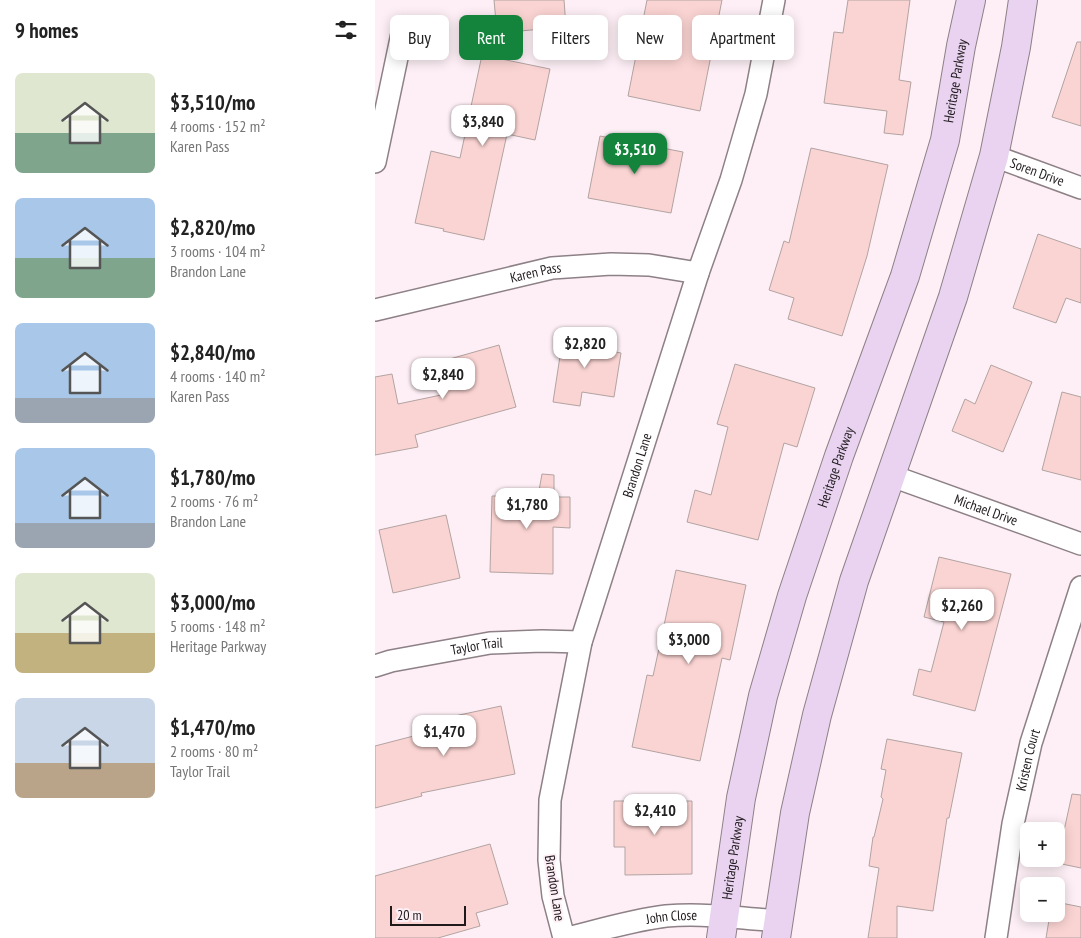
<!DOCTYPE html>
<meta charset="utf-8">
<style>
body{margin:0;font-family:"PT Sans Narrow",sans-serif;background:#f2f2f2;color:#222;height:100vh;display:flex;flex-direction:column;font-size:19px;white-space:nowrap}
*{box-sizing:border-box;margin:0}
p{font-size:16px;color:#767676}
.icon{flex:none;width:28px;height:28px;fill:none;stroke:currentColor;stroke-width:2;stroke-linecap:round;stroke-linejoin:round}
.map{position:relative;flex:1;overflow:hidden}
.drawer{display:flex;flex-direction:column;background:#fff;width:375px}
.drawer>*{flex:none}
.top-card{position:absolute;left:15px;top:15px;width:475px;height:45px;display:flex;gap:10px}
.fabs{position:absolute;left:645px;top:822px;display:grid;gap:10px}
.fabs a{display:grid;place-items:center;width:45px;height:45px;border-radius:8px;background:#fff;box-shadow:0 2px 12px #0003;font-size:25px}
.scale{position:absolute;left:15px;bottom:12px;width:76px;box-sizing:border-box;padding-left:5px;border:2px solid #1e191b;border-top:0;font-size:14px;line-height:18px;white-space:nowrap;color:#1e191b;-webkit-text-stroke:4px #fdeff5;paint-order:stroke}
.price{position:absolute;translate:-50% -42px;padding:0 11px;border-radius:10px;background:#fff;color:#222;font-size:16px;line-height:32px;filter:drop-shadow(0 1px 2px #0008)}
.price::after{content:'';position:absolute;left:50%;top:30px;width:15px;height:11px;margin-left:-8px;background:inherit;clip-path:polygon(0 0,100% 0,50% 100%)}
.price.current{background:#14843c;color:#fff}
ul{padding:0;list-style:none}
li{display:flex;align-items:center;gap:15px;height:125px;padding:0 15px}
li span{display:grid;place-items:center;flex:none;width:140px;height:100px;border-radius:8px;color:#555}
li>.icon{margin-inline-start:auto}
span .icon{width:60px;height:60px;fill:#fffc;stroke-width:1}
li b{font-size:21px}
h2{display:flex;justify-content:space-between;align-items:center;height:60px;padding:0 15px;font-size:21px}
.tag{padding:0 18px;border-radius:8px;background:#fff;box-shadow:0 2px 12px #0003;font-size:18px;line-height:45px}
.tag.current{background:#14843c;color:#fff}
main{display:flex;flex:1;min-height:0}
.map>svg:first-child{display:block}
.building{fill:#fad4d2;stroke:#b2a3a2}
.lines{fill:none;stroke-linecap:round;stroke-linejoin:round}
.minor-casing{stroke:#8d8086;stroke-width:24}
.secondary-casing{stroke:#8d8086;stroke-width:30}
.minor{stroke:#fff;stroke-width:21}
.secondary{stroke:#e9d3f1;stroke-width:28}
.labels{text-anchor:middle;stroke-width:4;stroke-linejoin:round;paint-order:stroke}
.street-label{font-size:14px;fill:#1e191b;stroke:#fdeff5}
</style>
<main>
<section class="drawer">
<h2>9 homes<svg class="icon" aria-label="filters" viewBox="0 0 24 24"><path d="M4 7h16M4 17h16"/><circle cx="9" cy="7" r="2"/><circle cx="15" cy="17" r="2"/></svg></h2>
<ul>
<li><span style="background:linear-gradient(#dfe7d0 60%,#7fa58c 0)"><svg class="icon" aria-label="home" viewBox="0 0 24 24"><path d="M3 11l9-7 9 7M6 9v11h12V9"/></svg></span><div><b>$3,510/mo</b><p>4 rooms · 152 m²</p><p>Karen Pass</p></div></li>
<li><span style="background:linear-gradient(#a9c7e8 60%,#7fa58c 0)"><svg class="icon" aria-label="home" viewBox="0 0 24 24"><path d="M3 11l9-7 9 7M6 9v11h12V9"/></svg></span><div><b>$2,820/mo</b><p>3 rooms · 104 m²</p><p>Brandon Lane</p></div></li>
<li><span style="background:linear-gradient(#a9c7e8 75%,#9aa5b1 0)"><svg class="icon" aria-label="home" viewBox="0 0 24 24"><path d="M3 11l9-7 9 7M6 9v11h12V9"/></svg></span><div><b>$2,840/mo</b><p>4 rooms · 140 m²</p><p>Karen Pass</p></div></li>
<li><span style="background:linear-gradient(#a9c7e8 75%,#9aa5b1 0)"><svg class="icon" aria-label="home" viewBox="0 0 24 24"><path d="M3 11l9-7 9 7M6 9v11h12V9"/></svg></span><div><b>$1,780/mo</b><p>2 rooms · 76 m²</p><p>Brandon Lane</p></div></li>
<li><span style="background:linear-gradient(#dfe7d0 60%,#c2b280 0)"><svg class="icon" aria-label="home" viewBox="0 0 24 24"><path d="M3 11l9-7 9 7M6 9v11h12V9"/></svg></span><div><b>$3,000/mo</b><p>5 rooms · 148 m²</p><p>Heritage Parkway</p></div></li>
<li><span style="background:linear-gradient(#c9d6e8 65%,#b9a48a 0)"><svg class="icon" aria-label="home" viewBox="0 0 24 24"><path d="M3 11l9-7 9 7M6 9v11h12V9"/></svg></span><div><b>$1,470/mo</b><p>2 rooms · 80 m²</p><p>Taylor Trail</p></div></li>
</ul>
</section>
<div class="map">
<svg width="706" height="938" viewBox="0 0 706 938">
<rect width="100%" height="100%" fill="#fdeff5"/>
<!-- building -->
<g class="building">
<path d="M119,0H189L191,27L122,33Z"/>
<path d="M272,0H347L325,111L253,96Z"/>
<path d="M473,0H535L524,80L536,82L528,135L509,133L512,111L449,103L459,32L468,33Z"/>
<path d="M702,42H706V126L677,117Z"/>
<path d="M107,55L175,69L160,140L132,134L109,240L68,231L69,229L40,223L56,151L85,158Z"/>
<path d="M225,136L308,152L296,213L213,198Z"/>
<path d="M436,148L513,165L492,256L467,336L413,319L419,298L394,290L409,241L414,243Z"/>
<path d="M663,234L706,249V303L691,298L681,323L638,308Z"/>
<path d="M189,330L225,335L223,349L246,353L239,397L207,392L205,406L178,402Z"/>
<path d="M124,345L141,407L40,435L43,447L0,455V377L17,374L23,404L66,395L57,364Z"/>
<path d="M360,364L440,388L422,447L409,443L383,540L312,522L320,490L336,495L353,427L342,424Z"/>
<path d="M616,365L657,382L628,452L577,431L590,399L600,404Z"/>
<path d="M687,392L706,397V480L667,470Z"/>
<path d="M167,474L179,475V497H195V528L178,527V574L115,572L117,496H163Z"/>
<path d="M71,515L85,578L18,593L4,530Z"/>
<path d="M564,557L636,574L600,711L538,695L544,669L556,672L569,622L549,617Z"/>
<path d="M301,570L371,585L355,660L347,658L325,761L257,747L272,675L278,676Z"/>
<path d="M126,706L140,774L46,793L47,796L0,808V746L54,732L52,722Z"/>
<path d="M512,739L587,753L574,818H572L558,911L522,906V938H493L504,868L494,866L498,837H499L508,799L506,797L511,770L506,769Z"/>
<path d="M697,794L706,795V868L682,863Z"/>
<path d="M239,801H317V874L250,875V847H239Z"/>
<path d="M115,844L133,904L101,913L105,926L63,938H0V876Z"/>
<path d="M681,902L706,907V938H671L675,914H681Z"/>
</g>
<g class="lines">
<defs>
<g id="minor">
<path id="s1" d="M619,156L706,188"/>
<path d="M0,162L28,29"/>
<path id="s2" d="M0,310L177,268L236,264L274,265L323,273"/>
<path id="s3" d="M517,476L706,544"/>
<path id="s4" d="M0,666L16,661L115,643L167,641L206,642"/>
<path id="s5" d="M189,938L178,896L174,860L175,800L206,642L323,273L356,180L381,94L399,0"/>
<path id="s6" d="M193,938C225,930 258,920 291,916C328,913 367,918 403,921"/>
<path id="s7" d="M621,938L638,824L656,743L706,587"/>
</g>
<g id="secondary">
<path id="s8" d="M346,938L366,798L388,696L417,596L464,456L530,276L570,140L586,46L596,0"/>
<path d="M401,938L420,813L442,715L479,581L578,297L619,156L641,47L648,0"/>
</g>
</defs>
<!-- minor casing -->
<use href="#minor" class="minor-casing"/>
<!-- secondary casing -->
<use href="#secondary" class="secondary-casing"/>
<!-- minor -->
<use href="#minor" class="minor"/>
<!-- secondary -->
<use href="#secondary" class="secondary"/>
</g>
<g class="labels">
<!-- street labels -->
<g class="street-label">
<text dy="5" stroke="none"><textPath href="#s8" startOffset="891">Heritage Parkway</textPath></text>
<text dy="5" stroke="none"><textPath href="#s1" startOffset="46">Soren Drive</textPath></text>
<text dy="5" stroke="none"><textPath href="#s2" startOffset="165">Karen Pass</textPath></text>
<text dy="5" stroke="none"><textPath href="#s5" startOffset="486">Brandon Lane</textPath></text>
<text dy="5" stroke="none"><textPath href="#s8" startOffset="486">Heritage Parkway</textPath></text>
<text dy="5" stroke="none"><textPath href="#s3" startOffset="100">Michael Drive</textPath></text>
<text dy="5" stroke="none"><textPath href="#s4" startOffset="104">Taylor Trail</textPath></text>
<text dy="5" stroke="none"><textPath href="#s7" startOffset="181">Kristen Court</textPath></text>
<text dy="5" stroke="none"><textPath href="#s8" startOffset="81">Heritage Parkway</textPath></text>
<text transform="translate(180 888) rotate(81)" y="5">Brandon Lane</text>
<text dy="5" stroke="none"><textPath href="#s6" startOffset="106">John Close</textPath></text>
</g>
</g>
</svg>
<div class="fabs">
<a>+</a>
<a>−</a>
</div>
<div class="scale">20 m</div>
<b class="price" style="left:108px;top:147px">$3,840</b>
<b class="price current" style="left:260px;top:175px">$3,510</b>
<b class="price" style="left:210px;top:369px">$2,820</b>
<b class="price" style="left:68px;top:400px">$2,840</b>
<b class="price" style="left:152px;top:530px">$1,780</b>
<b class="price" style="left:587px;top:631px">$2,260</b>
<b class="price" style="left:314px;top:665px">$3,000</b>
<b class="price" style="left:69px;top:757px">$1,470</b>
<b class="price" style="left:280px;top:836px">$2,410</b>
<div class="top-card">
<a class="tag">Buy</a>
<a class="tag current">Rent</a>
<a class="tag">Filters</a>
<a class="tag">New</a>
<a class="tag">Apartment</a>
</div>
</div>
</main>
